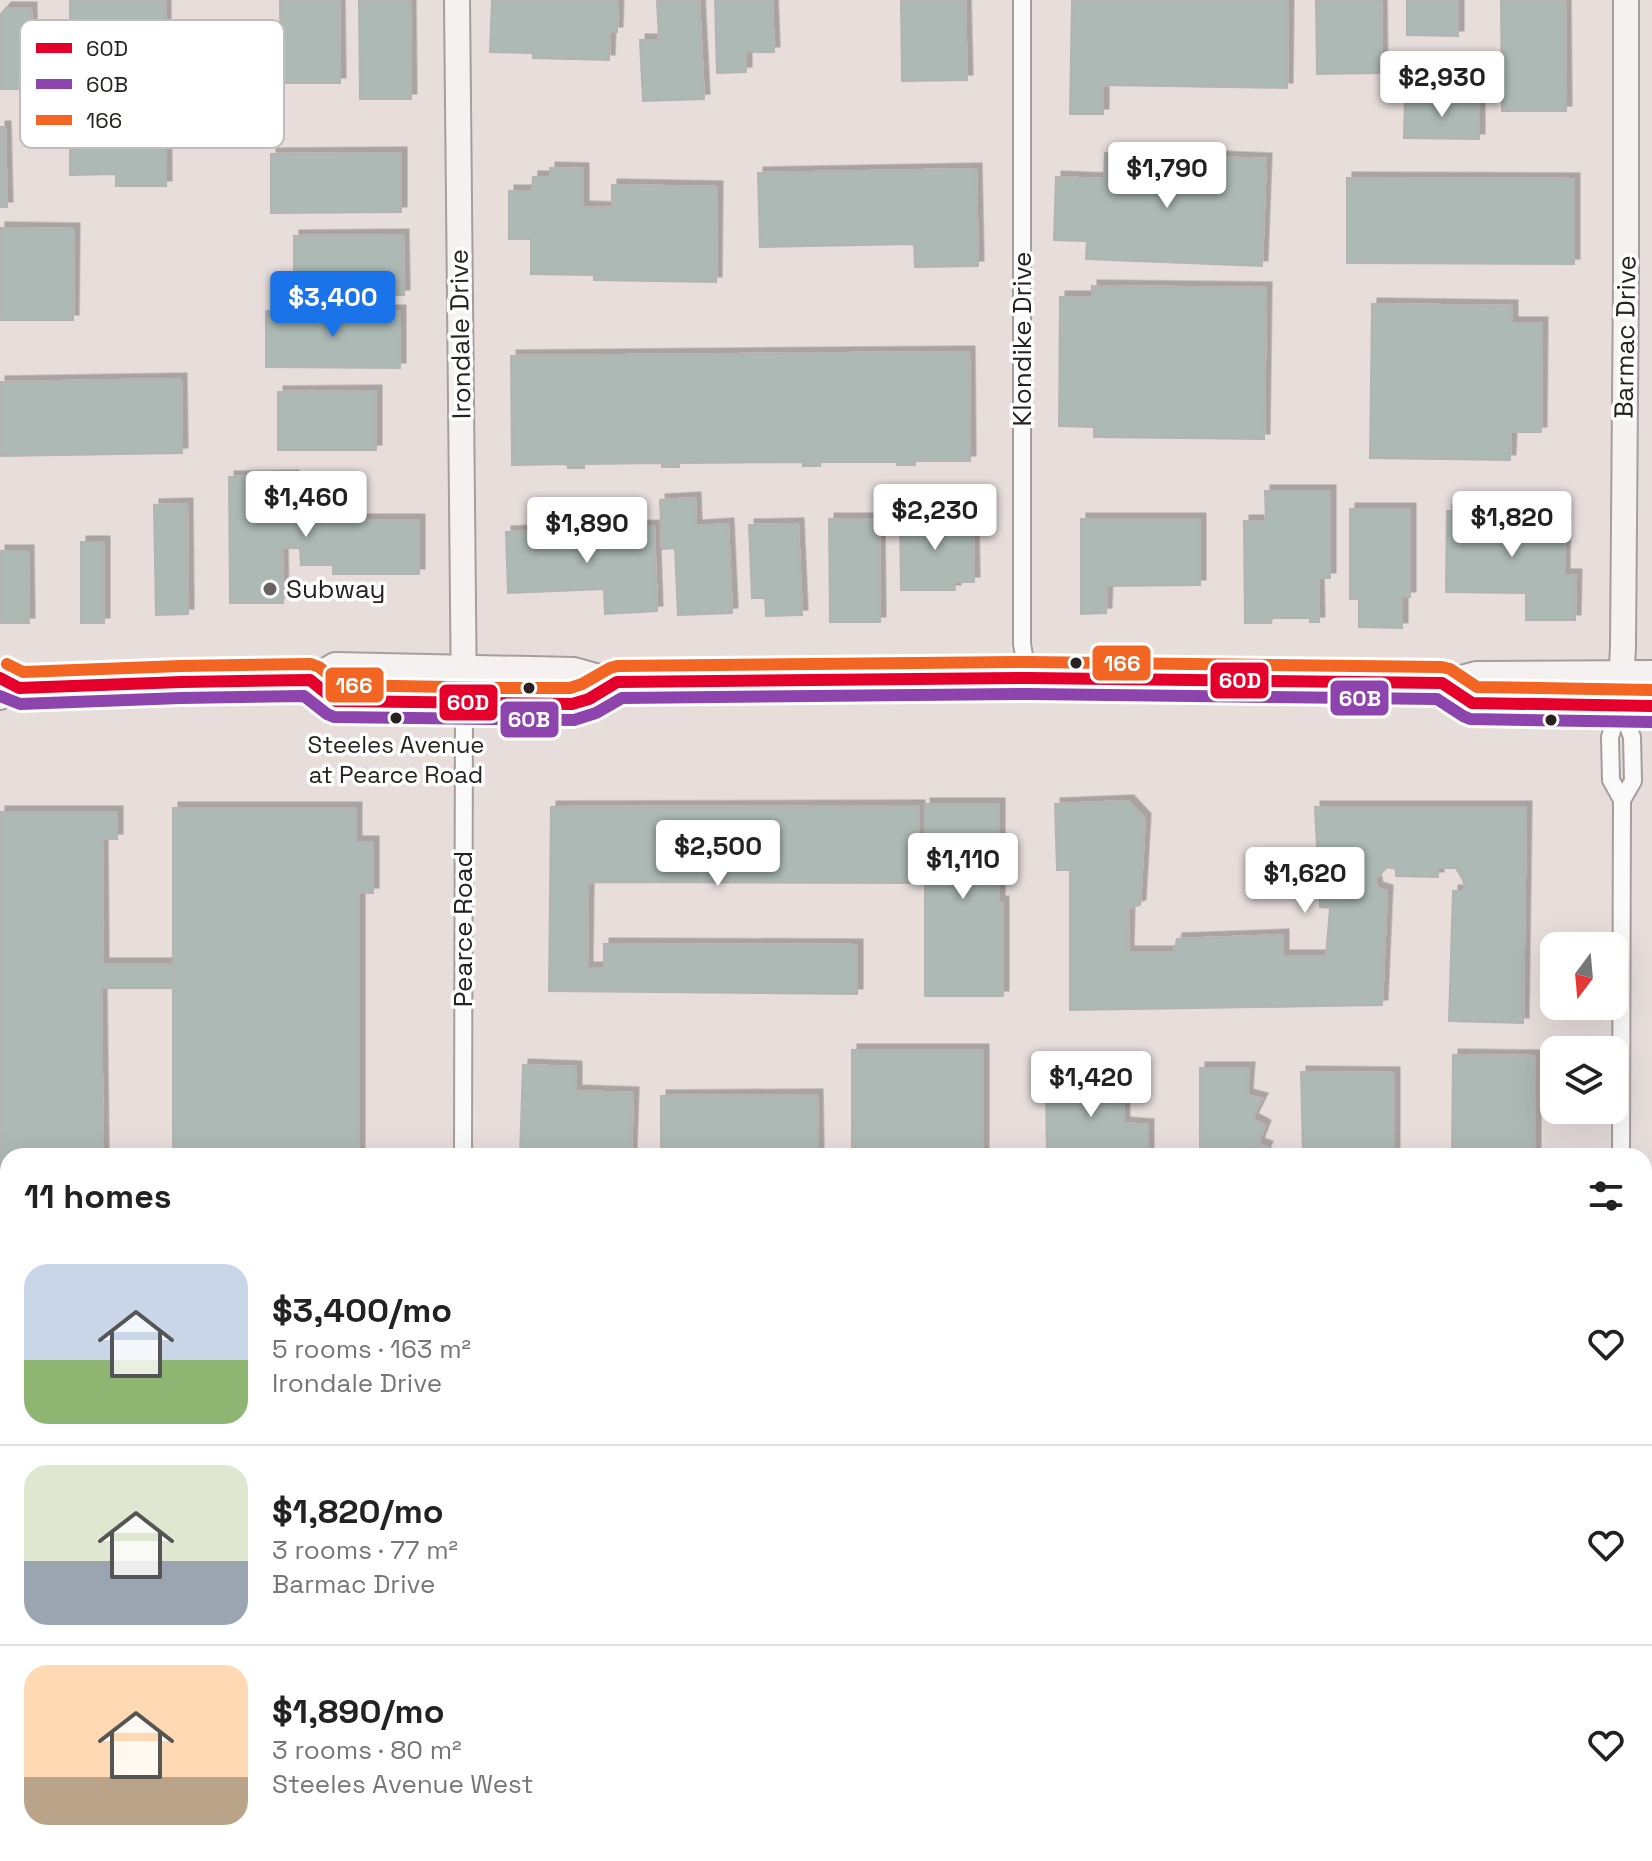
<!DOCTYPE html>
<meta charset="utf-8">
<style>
body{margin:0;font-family:"Space Grotesk",sans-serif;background:#f6f6f6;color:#222;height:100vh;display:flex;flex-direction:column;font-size:30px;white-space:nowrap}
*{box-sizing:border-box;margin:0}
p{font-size:26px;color:#767676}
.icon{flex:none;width:44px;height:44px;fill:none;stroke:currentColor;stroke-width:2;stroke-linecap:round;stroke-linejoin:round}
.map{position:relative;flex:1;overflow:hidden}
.panel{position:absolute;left:0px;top:1148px;width:1652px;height:714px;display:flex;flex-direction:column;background:#fff;border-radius:24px 24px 0 0;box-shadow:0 8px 32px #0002}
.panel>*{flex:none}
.needle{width:52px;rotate:196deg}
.controls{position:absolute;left:1540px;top:932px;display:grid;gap:16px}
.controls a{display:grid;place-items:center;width:88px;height:88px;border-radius:16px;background:#fff;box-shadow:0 8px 32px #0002;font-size:40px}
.price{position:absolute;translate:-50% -68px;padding:0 18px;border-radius:8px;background:#fff;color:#222;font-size:26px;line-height:52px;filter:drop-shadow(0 2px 4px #0008)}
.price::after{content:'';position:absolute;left:50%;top:48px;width:24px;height:18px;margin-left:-12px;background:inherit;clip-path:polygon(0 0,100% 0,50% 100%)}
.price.active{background:#1a73e8;color:#fff}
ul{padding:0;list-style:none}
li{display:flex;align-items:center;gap:24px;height:200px;padding:0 24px}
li+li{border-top:2px solid #e0e0e0}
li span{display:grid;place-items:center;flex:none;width:224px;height:160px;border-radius:24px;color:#555}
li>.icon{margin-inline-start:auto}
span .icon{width:96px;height:96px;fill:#fffc;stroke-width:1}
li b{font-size:34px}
h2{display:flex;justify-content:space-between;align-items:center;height:96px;padding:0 24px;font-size:34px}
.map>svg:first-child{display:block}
.building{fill:#acb9b4;stroke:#b4b3b1;stroke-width:2;filter:url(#shadow)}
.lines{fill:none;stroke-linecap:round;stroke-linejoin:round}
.street-casing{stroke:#a59e9d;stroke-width:20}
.secondary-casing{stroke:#a59e9d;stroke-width:28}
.street{stroke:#fbfafa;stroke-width:16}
.secondary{stroke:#f5f1f0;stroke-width:24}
.bus-1-casing{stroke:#fff;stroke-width:18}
.bus-2-casing{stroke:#fff;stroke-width:18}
.bus-3-casing{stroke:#fff;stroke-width:18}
.bus-1{stroke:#e4002b;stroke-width:12}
.bus-2{stroke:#8e44ad;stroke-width:12}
.bus-3{stroke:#f26522;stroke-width:12}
.poi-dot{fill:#6a6362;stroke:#fff;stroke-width:3}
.bus-dot{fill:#272120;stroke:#fff;stroke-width:3}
.labels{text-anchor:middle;stroke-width:7;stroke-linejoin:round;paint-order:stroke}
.bus-label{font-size:24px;fill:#272120;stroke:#fff}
.street-label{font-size:26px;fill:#272120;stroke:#fff}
.poi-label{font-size:26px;fill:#272120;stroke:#fff;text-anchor:start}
.key{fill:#fff;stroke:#bebcbc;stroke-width:2}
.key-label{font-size:22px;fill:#272120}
.line-badge{stroke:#fff;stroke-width:3}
.badge-label{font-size:22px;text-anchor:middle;font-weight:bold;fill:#fff}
</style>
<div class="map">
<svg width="1652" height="1861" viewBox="0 0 1652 1861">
<defs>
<filter id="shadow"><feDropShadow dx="5.5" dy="-5.5" stdDeviation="0" flood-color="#0004"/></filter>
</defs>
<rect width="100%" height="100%" fill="#e7dedc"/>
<!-- building -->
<g class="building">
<path d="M70,0H165L166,186H116V174L70,175Z"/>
<path d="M280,0H339L340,83H281Z"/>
<path d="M359,0H410L411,99H360Z"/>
<path d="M492,0H618L617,32H610L609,60L533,58V53L490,52Z"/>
<path d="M657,0H699L704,99L643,101L640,40H659Z"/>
<path d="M715,0H772L774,52H746V72L717,73Z"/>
<path d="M901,0H965L967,80L902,81Z"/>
<path d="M1072,0H1288L1287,88L1103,85V114H1070Z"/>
<path d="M1316,0H1381L1382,73L1317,74Z"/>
<path d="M1407,0H1458V36L1407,35Z"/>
<path d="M1501,0H1565L1566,111H1502Z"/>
<path d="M6,8H31L32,89H0V15Z"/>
<path d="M1405,98L1479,99V139L1404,138Z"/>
<path d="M0,127H5L7,207H0Z"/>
<path d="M401,153V212L271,213V154Z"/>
<path d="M1105,153L1266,159L1262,266L1086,259L1087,241L1054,240L1056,177L1104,179Z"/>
<path d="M550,168L583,169V207L612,208V185L717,187L716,282L594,280V275L531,274V239H509V191H532L533,177H550Z"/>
<path d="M976,169L978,266L915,267L914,244L760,247L758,173Z"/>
<path d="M1347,178L1574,179V264L1347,263Z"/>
<path d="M0,228L74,229L73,320H0Z"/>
<path d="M403,235L404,295L294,296V236Z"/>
<path d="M1092,286L1266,288L1264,439L1094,437V427L1059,426L1060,297H1092Z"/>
<path d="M1372,304L1512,306V323H1542L1541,432H1511L1510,460L1370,458Z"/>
<path d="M266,311H400V368L266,367Z"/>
<path d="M969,352L970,461H915V465H897V462H820V466H803V462L679,463V467H662V463L584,464V468H568L567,464L512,465L511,356Z"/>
<path d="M181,379L182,453L0,456V382Z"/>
<path d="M376,391V450H278V392Z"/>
<path d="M293,476L294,496L328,495V520H419V574H333V565H301L300,548H282L283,603H230L229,477Z"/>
<path d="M1265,491H1330V578H1318L1319,622H1310V618H1272L1271,623H1245L1244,521H1266Z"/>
<path d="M695,498L696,526L728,524L732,613L678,615L675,548L662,549L660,500Z"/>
<path d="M187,504L188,614L156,615L154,505Z"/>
<path d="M1350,509H1410V597H1402V628L1359,627V599H1350Z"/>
<path d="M952,511L953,528L973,527L974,582H954L955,590H901L900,512Z"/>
<path d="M1447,511L1565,513L1564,575H1576L1575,620H1526V593L1446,592Z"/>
<path d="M829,519H879L880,622H830Z"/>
<path d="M1081,519H1200V585L1107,586L1106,613L1081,614Z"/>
<path d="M798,524L802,615L766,616L765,598H752L749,525Z"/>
<path d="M654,526L657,611L605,614L604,589L508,593L506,532Z"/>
<rect x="81" y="542" width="23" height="81"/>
<path d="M0,551H28L29,623H0Z"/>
<path d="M1128,801L1145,819L1140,905L1129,908L1128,952H1174L1177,939L1283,935V956H1326L1330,908L1320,907L1315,807H1526L1523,1023L1449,1021L1453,891H1465L1463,880L1456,868H1438V877L1396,876V869L1387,867L1375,879L1377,888L1387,891L1382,1005L1070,1010V870H1057L1055,804Z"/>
<path d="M925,804H999V902H1003V996H925Z"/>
<path d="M919,806V883L588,882L587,968H604V944L857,945V994L549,991L551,807Z"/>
<path d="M173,808H356V842H373V893H359V1156H173Z"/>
<path d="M0,812H117V839H102L103,964H173V988H101L103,1156H8V1279H0Z"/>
<rect x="852" y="1050" width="131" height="106"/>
<path d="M1453,1055L1535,1056V1156H1452Z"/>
<path d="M523,1065L576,1067V1091L633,1093L631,1156H520Z"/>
<path d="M1200,1068H1249L1247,1095L1262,1099L1252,1119L1265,1126L1258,1144L1267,1147L1263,1156H1200Z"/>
<path d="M1301,1072L1394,1073V1156H1303Z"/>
<path d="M1062,1074L1114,1075L1123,1084L1124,1123L1148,1125V1156H1047L1046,1090Z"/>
<path d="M817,1095L818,1156H661V1096Z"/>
<rect x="1644" y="1419" width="8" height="299"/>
<rect x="0" y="1488" width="8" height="242"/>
</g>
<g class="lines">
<defs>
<g id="street">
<path d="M1022,0V644L1028,678"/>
<path d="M1620,705L1632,737L1633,781L1622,800L1621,1156"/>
<path d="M1620,705L1610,737L1611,780L1622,800"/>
<path d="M463,1156L464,703"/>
<path d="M0,1350H8"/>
<path d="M1644,1351H1652"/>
</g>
<g id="secondary">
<path d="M457,0L464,703"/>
<path d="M310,680L336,701L501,704H572L589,699L617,682"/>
<path d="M1442,683L1472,703L1652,706"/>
<path d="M0,697L19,688L181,682L310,680L335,665L574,670L617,682L1028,678L1442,683L1476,674L1652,673"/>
<path d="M1620,705L1623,647L1626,278V0"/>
</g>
</defs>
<!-- street casing -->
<use href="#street" class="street-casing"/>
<!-- secondary casing -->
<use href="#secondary" class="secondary-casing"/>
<!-- street -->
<use href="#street" class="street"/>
<!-- secondary -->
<use href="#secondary" class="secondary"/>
<defs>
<path id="bus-1" d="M0,678L19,688L181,682L310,680L336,701L572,704L589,699L617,682L1028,678L1442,683L1472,703L1652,706"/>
<path id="bus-2" d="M0,696L20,704L181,698L304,696L327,714L334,717L574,720L596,713L622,698L1028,694L1437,699L1463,716L1470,719L1652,722"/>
<path id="bus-3" d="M7,664L23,672L180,666L311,664L319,667L342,685L501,688H570L582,684L610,668L617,666L1028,662L1442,667L1450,669L1477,687L1652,690"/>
</defs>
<!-- bus-1 casing -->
<use href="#bus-1" class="bus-1-casing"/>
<!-- bus-2 casing -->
<use href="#bus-2" class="bus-2-casing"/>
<!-- bus-3 casing -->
<use href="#bus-3" class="bus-3-casing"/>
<!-- bus-1 -->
<use href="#bus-1" class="bus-1"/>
<!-- bus-2 -->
<use href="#bus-2" class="bus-2"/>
<!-- bus-3 -->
<use href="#bus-3" class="bus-3"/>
</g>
<!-- markers -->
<circle class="poi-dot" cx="270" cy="589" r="8"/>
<g class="bus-dot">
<circle cx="1076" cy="663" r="7"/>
<circle cx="529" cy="688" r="7"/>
<circle cx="396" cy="718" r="7"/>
<circle cx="1551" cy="720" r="7"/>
</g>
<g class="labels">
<!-- bus labels -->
<g class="bus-label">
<text x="396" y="753">Steeles Avenue<tspan x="396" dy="30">at Pearce Road</tspan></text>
</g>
<!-- street labels -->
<g class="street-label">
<text transform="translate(460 334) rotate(-91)" y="9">Irondale Drive</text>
<text transform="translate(1625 337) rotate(-89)" y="9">Barmac Drive</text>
<text transform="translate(1022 339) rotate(-90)" y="9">Klondike Drive</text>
<text transform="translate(463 929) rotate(-90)" y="9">Pearce Road</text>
</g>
<!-- poi labels -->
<g class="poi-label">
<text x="286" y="598">Subway</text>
</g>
</g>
<!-- legend -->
<rect x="20" y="20" width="264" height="128" rx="12" class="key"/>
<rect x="36" y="43" width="36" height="10" fill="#e4002b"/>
<rect x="36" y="79" width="36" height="10" fill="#8e44ad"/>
<rect x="36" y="115" width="36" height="10" fill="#f26522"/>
<g class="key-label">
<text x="86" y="56">60D</text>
<text x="86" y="92">60B</text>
<text x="86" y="128">166</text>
</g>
<g class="line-badge">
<rect x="1091" y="644" width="61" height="38" rx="8" fill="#f26522"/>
<rect x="1209" y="661" width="61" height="39" rx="8" fill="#e4002b"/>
<rect x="324" y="666" width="61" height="38" rx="8" fill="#f26522"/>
<rect x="1329" y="679" width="61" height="38" rx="8" fill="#8e44ad"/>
<rect x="438" y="683" width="61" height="39" rx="8" fill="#e4002b"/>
<rect x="499" y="700" width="61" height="39" rx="8" fill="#8e44ad"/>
</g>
<g class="badge-label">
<text x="1122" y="671">166</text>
<text x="1240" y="688">60D</text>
<text x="354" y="693">166</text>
<text x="1360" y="706">60B</text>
<text x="468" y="710">60D</text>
<text x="529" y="727">60B</text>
</g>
</svg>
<div class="controls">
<a><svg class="needle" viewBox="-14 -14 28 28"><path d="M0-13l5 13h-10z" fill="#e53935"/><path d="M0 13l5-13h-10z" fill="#767676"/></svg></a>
<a><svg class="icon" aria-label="layers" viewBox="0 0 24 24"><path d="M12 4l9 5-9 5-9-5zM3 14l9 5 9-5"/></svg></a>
</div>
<b class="price" style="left:1442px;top:119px">$2,930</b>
<b class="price" style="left:1167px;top:210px">$1,790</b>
<b class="price active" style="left:333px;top:339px">$3,400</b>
<b class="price" style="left:306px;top:539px">$1,460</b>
<b class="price" style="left:935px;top:552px">$2,230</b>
<b class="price" style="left:1512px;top:559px">$1,820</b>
<b class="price" style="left:587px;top:565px">$1,890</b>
<b class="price" style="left:718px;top:888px">$2,500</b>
<b class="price" style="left:963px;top:901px">$1,110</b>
<b class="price" style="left:1305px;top:915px">$1,620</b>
<b class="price" style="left:1091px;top:1119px">$1,420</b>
<section class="panel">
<h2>11 homes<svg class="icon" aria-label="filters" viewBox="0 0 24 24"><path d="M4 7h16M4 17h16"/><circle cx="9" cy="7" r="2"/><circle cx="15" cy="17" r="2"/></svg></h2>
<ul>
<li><span style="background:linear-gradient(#c9d6e8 60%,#8fb573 0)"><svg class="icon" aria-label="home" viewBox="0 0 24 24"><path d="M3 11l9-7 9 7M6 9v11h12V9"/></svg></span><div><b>$3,400/mo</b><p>5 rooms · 163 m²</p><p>Irondale Drive</p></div><svg class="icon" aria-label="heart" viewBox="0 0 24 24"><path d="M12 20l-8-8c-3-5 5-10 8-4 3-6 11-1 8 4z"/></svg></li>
<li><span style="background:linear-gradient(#dfe7d0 60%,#9aa5b1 0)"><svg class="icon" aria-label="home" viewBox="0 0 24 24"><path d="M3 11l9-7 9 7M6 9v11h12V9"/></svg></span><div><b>$1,820/mo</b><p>3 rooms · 77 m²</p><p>Barmac Drive</p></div><svg class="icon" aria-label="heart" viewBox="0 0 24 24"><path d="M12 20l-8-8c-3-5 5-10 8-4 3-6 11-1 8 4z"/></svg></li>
<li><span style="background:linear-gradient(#ffd9b3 70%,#b9a48a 0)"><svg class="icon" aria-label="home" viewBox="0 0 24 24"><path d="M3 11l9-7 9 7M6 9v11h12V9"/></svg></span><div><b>$1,890/mo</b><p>3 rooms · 80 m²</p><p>Steeles Avenue West</p></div><svg class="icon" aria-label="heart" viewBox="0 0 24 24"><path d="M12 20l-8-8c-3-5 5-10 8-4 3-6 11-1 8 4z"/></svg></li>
</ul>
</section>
</div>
